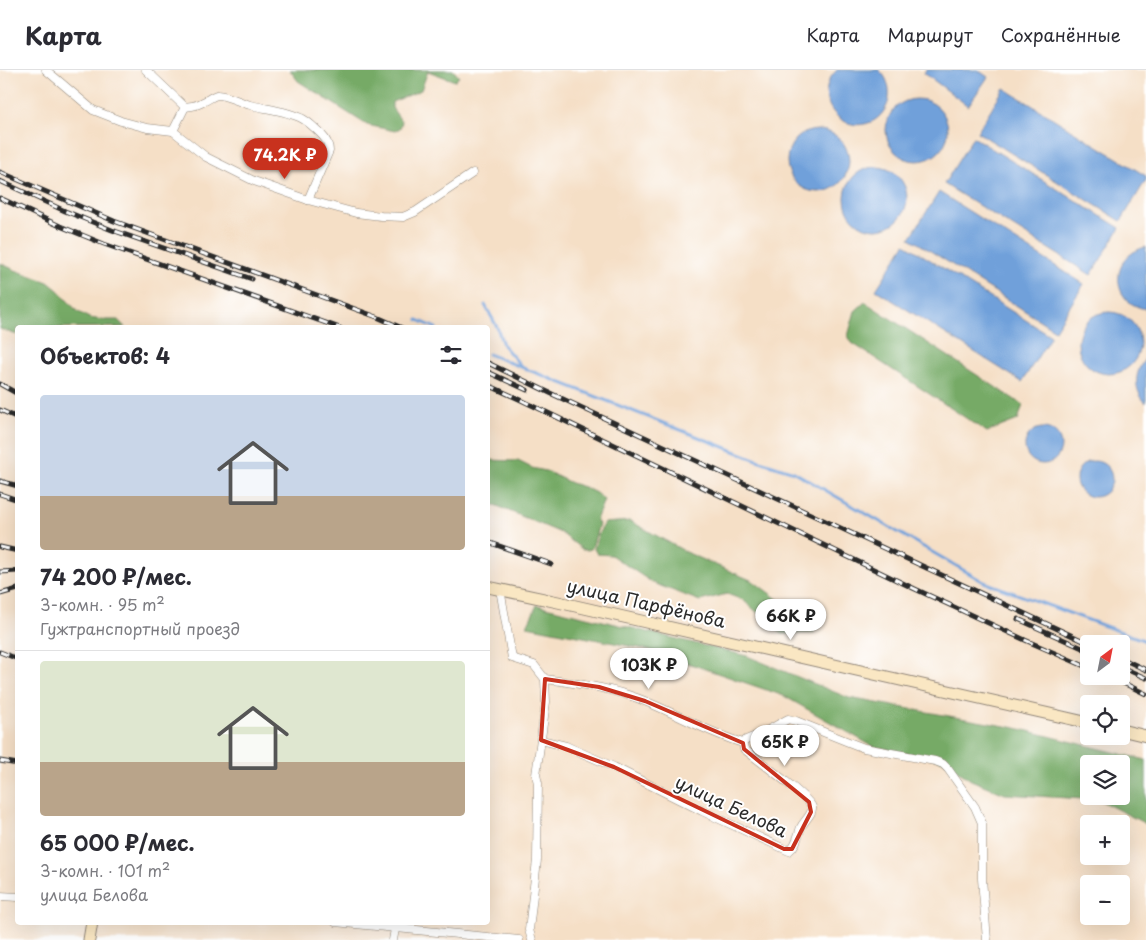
<!DOCTYPE html>
<html lang="ru">
<meta charset="utf-8">
<style>
body{margin:0;font-family:"Playpen Sans",sans-serif;background:#f7f7f7;color:#2b2b33;height:100vh;display:flex;flex-direction:column;font-size:19px;white-space:nowrap}
*{box-sizing:border-box;margin:0}
p{font-size:16px;color:#7c7c81}
.icon{flex:none;width:28px;height:28px;fill:none;stroke:currentColor;stroke-width:2;stroke-linecap:round;stroke-linejoin:round}
.map{position:relative;flex:1;overflow:hidden}
.side{position:absolute;left:15px;top:255px;width:475px;height:600px;display:flex;flex-direction:column;background:#fff;border-radius:5px;box-shadow:0 5px 20px #0002}
.side>*{flex:none}
.needle{width:32px;rotate:32deg}
.buttons{position:absolute;left:1080px;top:565px;display:grid;gap:10px}
.buttons a{display:grid;place-items:center;width:50px;height:50px;border-radius:5px;background:#fff;box-shadow:0 5px 20px #0002;font-size:25px}
.price{position:absolute;translate:-50% -42px;padding:0 11px;border-radius:18px;background:#fff;color:#222;font-size:16px;line-height:32px;filter:drop-shadow(0 1px 2px #0008)}
.price::after{content:'';position:absolute;left:50%;top:30px;width:15px;height:11px;margin-left:-8px;background:inherit;clip-path:polygon(0 0,100% 0,50% 100%)}
.price.selected{background:#c8321e;color:#fff}
ul{padding:0;list-style:none}
li{display:grid;align-content:center;gap:10px;height:265px;padding:0 25px}
li+li{border-top:1px solid #e1e1e2}
li span{display:grid;place-items:center;height:155px;border-radius:5px;color:#555}
li>.icon{margin-inline-start:auto}
span .icon{width:90px;height:90px;fill:#fffc;stroke-width:1}
li b{font-size:21px}
h2{display:flex;justify-content:space-between;align-items:center;height:60px;padding:0 25px;font-size:21px}
header{display:flex;align-items:center;gap:30px;box-sizing:border-box;height:70px;padding:0 25px;background:#fff;border-bottom:1px solid #e1e1e2}
header strong{font-size:24px}
nav{display:flex;gap:28px;margin-inline-start:auto;font-size:18px}
.map>svg:first-child{display:block}
.forest{fill:#76aa66;stroke:#506a48;fill-rule:evenodd}
.water{fill:#6fa0da;stroke:#4d6682}
.lines{fill:none;stroke-linecap:round;stroke-linejoin:round}
.stream{stroke:#6fa0da;stroke-width:3}
.minor-casing{stroke:#908578;stroke-width:9}
.secondary-casing{stroke:#908578;stroke-width:13}
.minor{stroke:#fff;stroke-width:8}
.secondary{stroke:#fae7c3;stroke-width:11}
.rail-casing{stroke:#2b2b2b;stroke-width:5}
.rail{stroke:#fff;stroke-width:3;stroke-dasharray:9;stroke-linecap:butt}
.marked{fill:none;stroke:#c8321e;stroke-width:4;stroke-linejoin:round}
.labels{text-anchor:middle;stroke-width:4;stroke-linejoin:round;paint-order:stroke}
.street-label{font-size:18px;fill:#2b2b2b;stroke:#fff}
</style>
<header>
<strong>Карта</strong>
<nav><a>Карта</a><a>Маршрут</a><a>Сохранённые</a></nav>
</header>
<div class="map">
<svg width="1146" height="870" viewBox="0 0 1146 870">
<rect width="100%" height="100%" fill="#fff"/>
<filter id="ink" filterUnits="userSpaceOnUse"><feTurbulence type="fractalNoise" baseFrequency=".02" numOctaves="2"/><feDisplacementMap in="SourceGraphic" scale="10" xChannelSelector="R" yChannelSelector="G"/><feConvolveMatrix kernelMatrix="1 2 1 2 8 2 1 2 1" color-interpolation-filters="sRGB"/></filter>
<filter id="wash" filterUnits="userSpaceOnUse"><feTurbulence type="fractalNoise" baseFrequency=".0096" numOctaves="4" result="noise"/><feDisplacementMap in="SourceGraphic" scale="20" xChannelSelector="R" yChannelSelector="G"/><feGaussianBlur stdDeviation="1.12" result="paint"/><feColorMatrix in="noise" values="0 0 0 0 0 0 0 0 0 0 0 0 0 0 0 0 0 1.4 0 .05"/><feComposite in="paint" operator="in"/></filter>
<g filter="url(#wash)">
<rect width="100%" height="100%" fill="#f5dfc6"/>
<!-- forest -->
<g class="forest">
<path d="M290,0H453L459,7L455,11L428,1L421,20L412,24L392,32V38L402,52L400,58L395,61L367,55L298,11Z"/>
<path d="M0,193L15,200L48,212L58,220L77,241L89,248L103,250H118L125,257L18,258L17,265L0,259Z"/>
<path d="M865,232L1023,335L1018,350L987,362L852,273L848,266L855,241Z"/>
<path d="M488,390L518,391L532,398L546,401L571,413L584,417L596,423L604,430L596,450L599,454L592,478L588,480L582,479L561,463L495,435H488Z"/>
<path d="M630,451L688,483L753,511L814,556V563L782,564L743,530L727,524L700,531L653,513L611,485L597,484L594,479L598,465L604,453Z"/>
<path d="M537,535L747,586L849,628L1016,658L1146,690V754L1099,730L1005,724L971,710L942,690L872,676L784,626L650,580L527,556ZM1089,694H1121V726H1089Z"/>
</g>
<!-- water -->
<g class="water">
<path d="M837,0H879C887,7 890,17 889,28C888,37 882,45 875,50C842,69 809,26 837,0Z"/>
<path d="M926,0H978L988,7L968,36L924,3Z"/>
<path d="M1004,18L1146,106V110L1121,151L977,62Z"/>
<circle cx="917" cy="60" r="31"/>
<circle cx="818" cy="91" r="31"/>
<path d="M973,67L1120,158L1091,205L944,114Z"/>
<circle cx="876" cy="128" r="31"/>
<path d="M939,122L1084,214L1055,260L910,168Z"/>
<path d="M905,174L1051,266L1022,312L876,220Z"/>
<path d="M1146,177V239C1109,233 1110,185 1146,177Z"/>
<circle cx="1109" cy="273" r="31"/>
<path d="M1146,288V333C1133,320 1134,302 1146,288Z"/>
<circle cx="1043" cy="376" r="18"/>
<circle cx="1094" cy="409" r="18"/>
</g>
<g class="lines">
<!-- stream -->
<g class="stream">
<path d="M485,235L497,257L503,275L521,296"/>
<path d="M418,250L436,258"/>
<path d="M488,284L757,390L794,402L984,512L1146,571"/>
</g>
</g>
</g>
<g filter="url(#ink)">
<g class="lines">
<defs>
<g id="minor">
<path d="M46,0L93,40L121,51L147,58L173,61"/>
<path d="M146,0L185,37L173,61L206,87L254,111L308,130L356,143L381,146L403,147L415,142L473,103"/>
<path d="M185,37C192,36 197,36 203,32C208,30 212,26 217,25C224,24 242,33 250,35C267,39 289,41 303,49C310,53 316,59 321,64C326,69 329,74 329,81L308,130"/>
<path d="M500,519L512,588L534,595L545,609L546,632L536,705L538,713L537,790L529,860L532,870"/>
<path d="M545,609C580,614 614,618 647,632C679,645 709,663 743,673"/>
<path d="M541,670L566,676L614,697L702,741L789,781C797,775 798,765 801,757C804,751 813,744 812,737C810,728 754,687 744,679L743,673L746,670L763,663L788,649L796,651L851,673L864,678L935,691L943,694L948,699L975,737L982,753V809L987,870"/>
<path d="M0,826L18,827"/>
<path d="M335,852L519,870"/>
<path d="M393,870L395,859"/>
</g>
<g id="secondary">
<path d="M488,517L558,532L1089,653"/>
<path d="M1121,660L1146,666"/>
<path d="M89,870L92,852"/>
</g>
</defs>
<!-- minor casing -->
<use href="#minor" class="minor-casing"/>
<!-- secondary casing -->
<use href="#secondary" class="secondary-casing"/>
<!-- minor -->
<use href="#minor" class="minor"/>
<!-- secondary -->
<use href="#secondary" class="secondary"/>
<defs>
<g id="rail">
<path d="M0,102L114,151L377,247L402,258"/>
<path d="M0,111L65,141L112,160L252,209"/>
<path d="M0,128L60,156L104,174L340,258"/>
<path d="M488,293L550,323L1090,574"/>
<path d="M488,302L527,320"/>
<path d="M0,314L18,324"/>
<path d="M488,315L521,330L913,518L1025,570L1089,598"/>
<path d="M0,340L18,348"/>
<path d="M0,411L18,416"/>
<path d="M0,424L18,430"/>
<path d="M488,472L551,494"/>
<path d="M0,477L18,481"/>
<path d="M0,502L18,501"/>
<path d="M0,524L18,519"/>
<path d="M1018,549L1089,581"/>
<path d="M0,582L18,589"/>
<path d="M1121,588L1146,600"/>
<path d="M1121,597L1146,608"/>
<path d="M1109,606L1146,624"/>
<path d="M0,691L18,694"/>
</g>
</defs>
<!-- rail casing -->
<use href="#rail" class="rail-casing"/>
<!-- rail -->
<use href="#rail" class="rail"/>
</g>
</g>
<!-- marked area -->
<path class="marked" d="M545,609L599,617L645,631L743,673L744,679L809,732L811,742L792,779H784L614,697L541,670Z"/>
<g class="labels">
<!-- street labels -->
<g class="street-label">
<text transform="translate(646 534) rotate(13)" y="6">улица Парфёнова</text>
<text transform="translate(731 737) rotate(25)" y="6">улица Белова</text>
</g>
</g>
</svg>
<div class="buttons">
<a><svg class="needle" viewBox="-14 -14 28 28"><path d="M0-13l5 13h-10z" fill="#e53935"/><path d="M0 13l5-13h-10z" fill="#7c7c81"/></svg></a>
<a><svg class="icon" aria-label="locate" viewBox="0 0 24 24"><circle cx="12" cy="12" r="6"/><path d="M12 2v4M12 18v4M2 12h4M18 12h4"/></svg></a>
<a><svg class="icon" aria-label="layers" viewBox="0 0 24 24"><path d="M12 4l9 5-9 5-9-5zM3 14l9 5 9-5"/></svg></a>
<a>+</a>
<a>−</a>
</div>
<b class="price selected" style="left:285px;top:110px">74.2K ₽</b>
<b class="price" style="left:791px;top:571px">66K ₽</b>
<b class="price" style="left:649px;top:620px">103K ₽</b>
<b class="price" style="left:785px;top:697px">65K ₽</b>
<section class="side">
<h2>Объектов: 4<svg class="icon" aria-label="filters" viewBox="0 0 24 24"><path d="M4 7h16M4 17h16"/><circle cx="9" cy="7" r="2"/><circle cx="15" cy="17" r="2"/></svg></h2>
<ul>
<li><span style="background:linear-gradient(#c9d6e8 65%,#b9a48a 0)"><svg class="icon" aria-label="home" viewBox="0 0 24 24"><path d="M3 11l9-7 9 7M6 9v11h12V9"/></svg></span><div><b>74 200 ₽/мес.</b><p>3-комн. · 95 m²</p><p>Гужтранспортный проезд</p></div></li>
<li><span style="background:linear-gradient(#dfe7d0 65%,#b9a48a 0)"><svg class="icon" aria-label="home" viewBox="0 0 24 24"><path d="M3 11l9-7 9 7M6 9v11h12V9"/></svg></span><div><b>65 000 ₽/мес.</b><p>3-комн. · 101 m²</p><p>улица Белова</p></div></li>
</ul>
</section>
</div>
